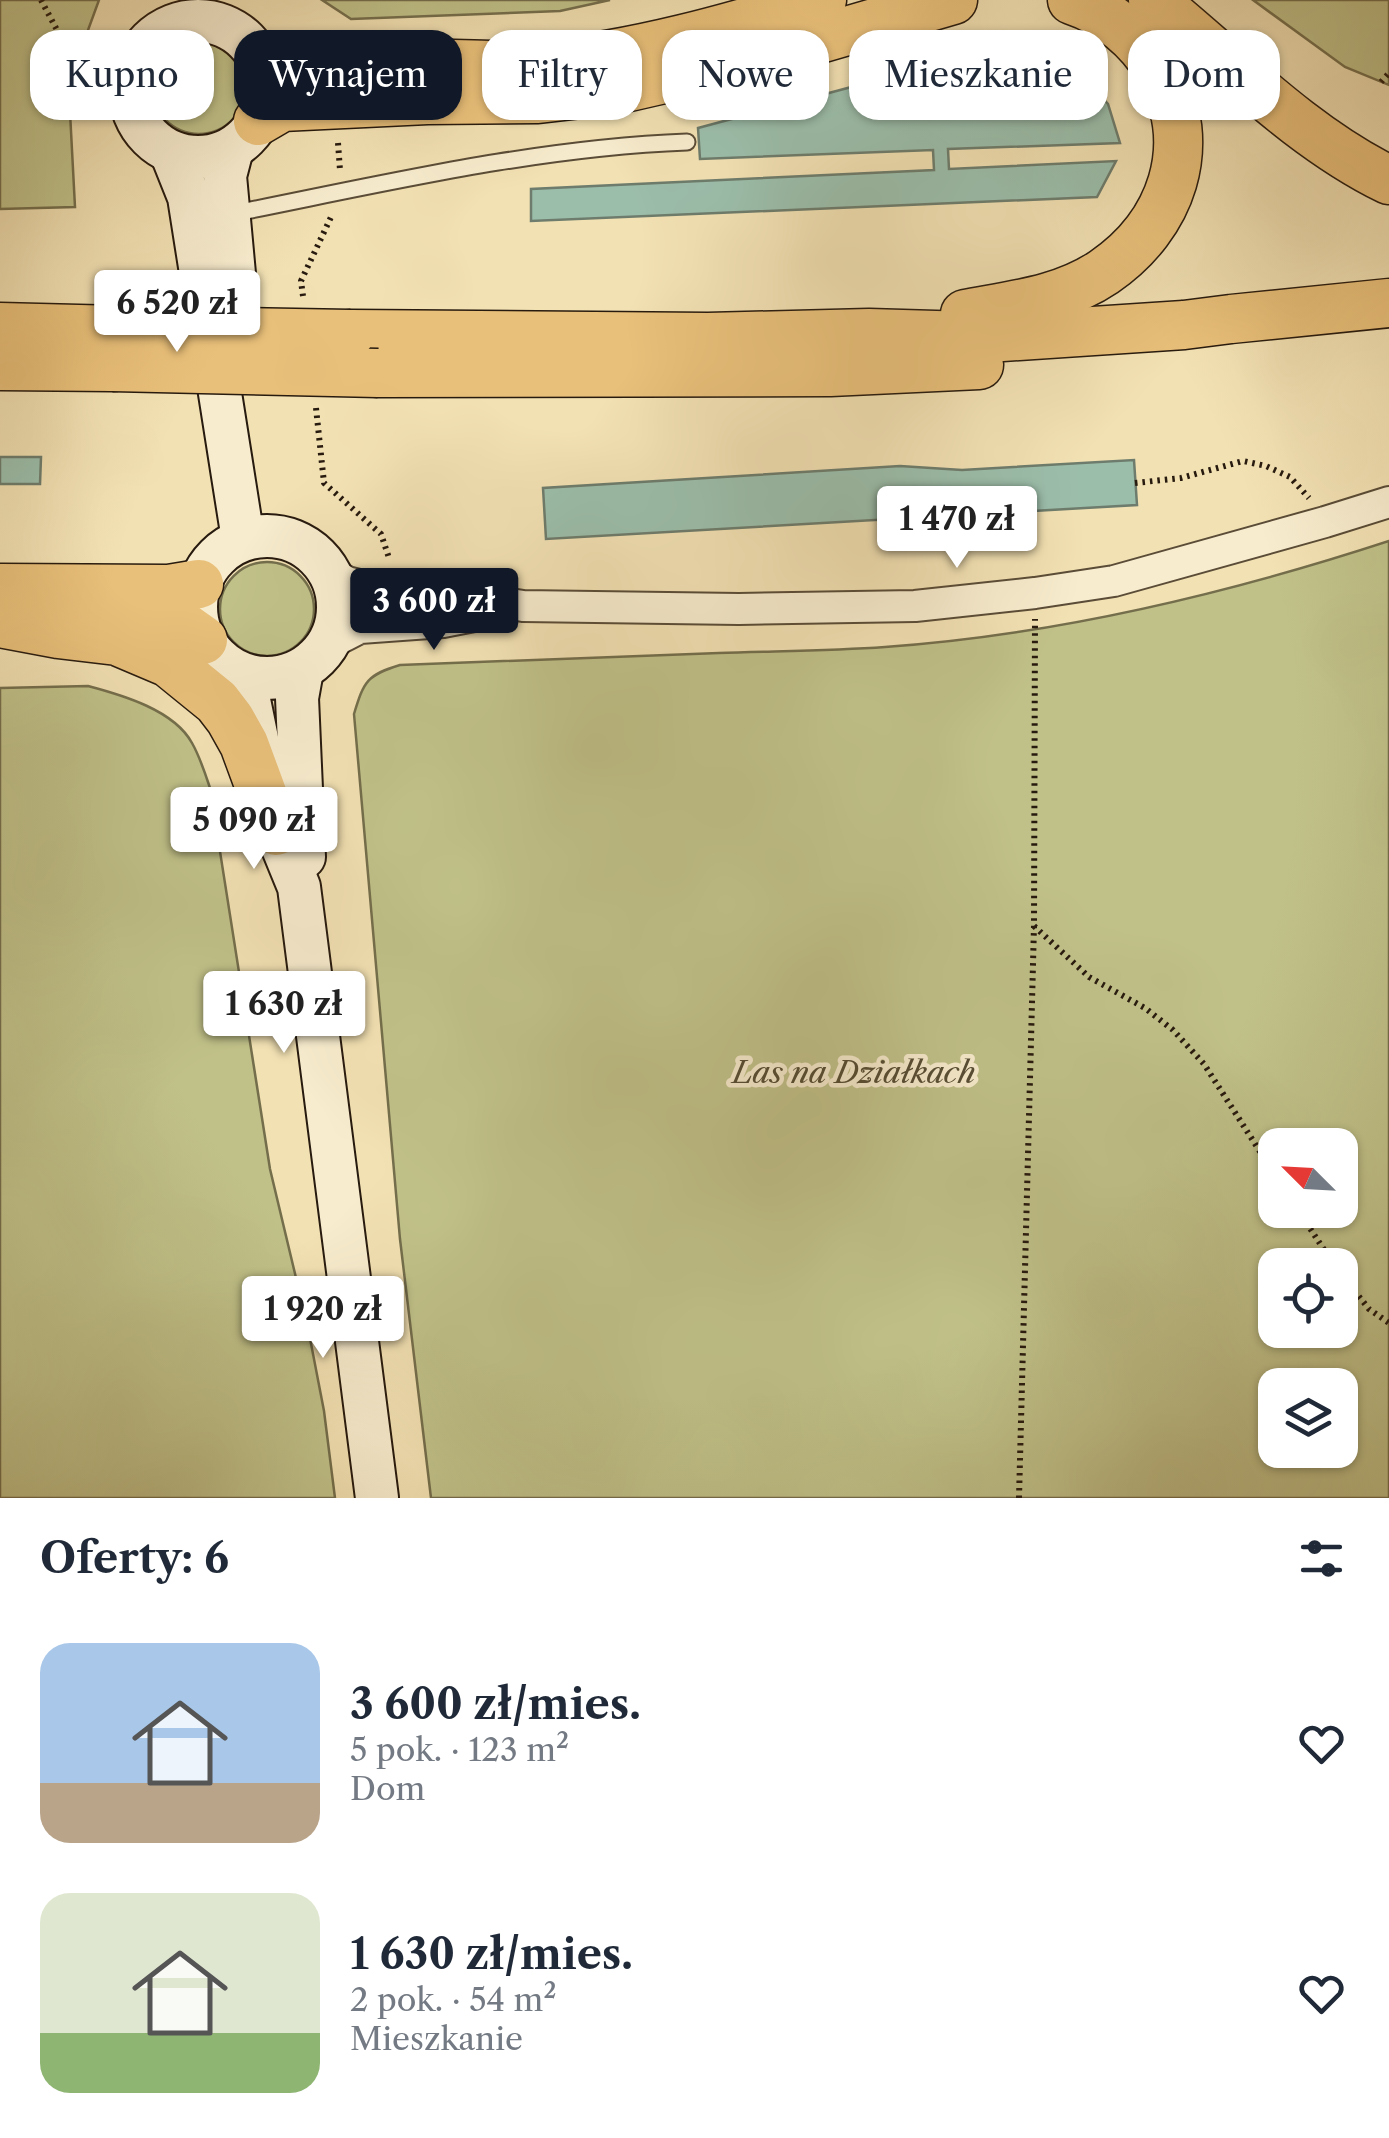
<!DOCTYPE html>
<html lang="pl">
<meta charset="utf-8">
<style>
body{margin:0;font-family:"Libre Caslon Text",serif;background:#f6f6f7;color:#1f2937;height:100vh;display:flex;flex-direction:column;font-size:38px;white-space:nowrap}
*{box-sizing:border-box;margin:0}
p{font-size:32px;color:#747a83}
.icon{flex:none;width:55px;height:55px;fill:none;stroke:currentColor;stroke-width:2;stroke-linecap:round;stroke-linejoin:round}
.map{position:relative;height:1498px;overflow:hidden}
.side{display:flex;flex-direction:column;background:#fff;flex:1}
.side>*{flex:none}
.top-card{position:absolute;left:30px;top:30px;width:1330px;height:90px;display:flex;gap:20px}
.needle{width:65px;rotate:294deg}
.buttons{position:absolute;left:1258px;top:1128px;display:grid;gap:20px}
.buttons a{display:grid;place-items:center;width:100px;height:100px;border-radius:20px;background:#fff;box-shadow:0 2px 8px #0004;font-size:50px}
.price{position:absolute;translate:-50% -85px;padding:0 22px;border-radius:10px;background:#fff;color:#222;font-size:32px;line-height:65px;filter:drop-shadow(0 2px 5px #0008)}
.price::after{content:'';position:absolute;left:50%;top:60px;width:30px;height:22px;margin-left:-15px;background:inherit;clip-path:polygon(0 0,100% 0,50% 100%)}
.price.active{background:#111827;color:#fff}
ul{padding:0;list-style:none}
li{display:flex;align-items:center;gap:30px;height:250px;padding:0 40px}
li span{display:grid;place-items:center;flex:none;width:280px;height:200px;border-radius:30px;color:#555}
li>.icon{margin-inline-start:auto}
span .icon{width:120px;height:120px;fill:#fffc;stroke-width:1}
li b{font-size:42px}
h2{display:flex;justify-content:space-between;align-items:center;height:120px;padding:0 40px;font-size:42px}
.tag{padding:0 35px;border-radius:30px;background:#fff;box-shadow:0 2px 8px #0004;font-size:35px;line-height:90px}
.tag.active{background:#111827;color:#fff}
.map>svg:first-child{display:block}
.green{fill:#c0c189;stroke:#746e4c;stroke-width:2.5;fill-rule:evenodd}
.water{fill:#9bbeab;stroke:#6d7c6c;stroke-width:2.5}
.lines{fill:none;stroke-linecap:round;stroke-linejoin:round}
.service-casing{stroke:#5a4c37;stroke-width:19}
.minor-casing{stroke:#5a4c37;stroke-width:34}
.secondary-casing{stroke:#271a0e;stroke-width:46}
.primary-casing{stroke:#271a0e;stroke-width:51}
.path{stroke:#271a0e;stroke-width:6;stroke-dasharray:2.5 5;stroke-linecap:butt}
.service{stroke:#f7ecce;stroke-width:15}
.minor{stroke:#f7ecce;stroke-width:30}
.secondary{stroke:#f7ecce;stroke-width:42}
.primary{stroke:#e9c07a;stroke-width:48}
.primary-bridge-casing{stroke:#271a0e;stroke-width:51;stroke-linecap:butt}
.primary-bridge{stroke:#e9c07a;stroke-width:48}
.labels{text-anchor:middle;stroke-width:9;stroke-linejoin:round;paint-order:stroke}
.park-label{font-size:30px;font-style:italic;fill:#554c33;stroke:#f7ecce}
</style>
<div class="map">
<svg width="1389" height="1498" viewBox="0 0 1389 1498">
<rect width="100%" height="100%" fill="#f2e1b3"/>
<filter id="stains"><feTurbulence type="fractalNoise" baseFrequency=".002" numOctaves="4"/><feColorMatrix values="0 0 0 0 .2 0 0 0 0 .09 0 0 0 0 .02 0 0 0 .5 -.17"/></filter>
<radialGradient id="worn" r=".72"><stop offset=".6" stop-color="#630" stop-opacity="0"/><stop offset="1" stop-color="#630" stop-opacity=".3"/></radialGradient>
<!-- green -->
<g class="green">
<path d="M0,0H99L80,52L70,112L75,207L0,209Z"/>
<path d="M322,0H610L560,11L351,19Z"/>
<path d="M1253,0H1389V85L1345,67Z"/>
<circle cx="199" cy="87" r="47"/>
<path d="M1389,541V1498H431L400,1239L354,714C364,681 367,675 400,665C506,661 612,657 719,653C774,651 830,651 885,647C1056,635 1227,594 1389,541ZM1275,1145H1340V1210H1275ZM1275,1265H1340V1330H1275ZM1275,1385H1340V1450H1275Z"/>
<circle cx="267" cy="609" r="47"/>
<path d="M88,686C122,695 174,710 192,743C200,757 205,773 210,788L270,1169L308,1328L324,1411L335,1498H0V688Z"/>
</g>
<!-- water -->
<g class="water">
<path d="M1015,50L1052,59L1085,80L1108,104L1120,143L948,149L949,169L1116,161L1097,197L531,221V189L934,170L933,150L700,159L698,128L986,51Z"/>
<path d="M0,457H41L40,484H0Z"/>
<path d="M1134,460L1137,505L546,539L543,488L900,466L962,470Z"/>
</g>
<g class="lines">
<defs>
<path id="service" d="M231,214C383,184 532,148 687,142"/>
<g id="minor">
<path d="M328,571L347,582L363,586L442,593L523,606L739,609L915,606L1035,593L1114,581L1325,522L1389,502"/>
<path d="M327,645L360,628L443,622L500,611"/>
</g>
<g id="secondary">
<circle cx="198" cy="89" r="68"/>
<path d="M232,149L225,176L241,350"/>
<path d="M171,152L189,197L243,539"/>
<circle cx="267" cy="607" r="71"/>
<path d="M302,670L297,698L304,857"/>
<path d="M244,676L276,831L299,887L377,1498"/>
</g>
<g id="primary">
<path d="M1153,0C1228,61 1302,138 1389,180"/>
<path d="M260,58C315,75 370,66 426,64C464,63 502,67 540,64C636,55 730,28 822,0"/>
<path d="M258,121L282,107L427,100L538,99L616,90L751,59L953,0"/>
<path d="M965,314C1013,305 1063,300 1104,272C1172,225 1200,146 1159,71C1140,38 1108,12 1072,0"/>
<path d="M0,327L118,330"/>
<path d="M350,334L708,337L869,333L1002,337L1184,325L1231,319L1389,303"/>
<path d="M0,366L113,367"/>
<path d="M378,373L830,372L979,365"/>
<path d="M0,588L169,589L199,584"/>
<path d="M93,620L179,623L203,640"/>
<path d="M0,623L58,634L117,641L169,663L217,702L230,719L244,744L276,831"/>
</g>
</defs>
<!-- service casing -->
<use href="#service" class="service-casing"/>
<!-- minor casing -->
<use href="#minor" class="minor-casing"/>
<!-- secondary casing -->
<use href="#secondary" class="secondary-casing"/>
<!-- primary casing -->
<use href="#primary" class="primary-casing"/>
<!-- path -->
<g class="path">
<path d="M41,0L65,45"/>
<path d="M1381,82L1389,73"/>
<path d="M338,143L340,170"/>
<path d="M303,296L301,281L332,215"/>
<path d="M316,408L324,483L381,534L389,558"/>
<path d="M1135,483L1181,478L1243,461L1266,466L1290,477L1309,498"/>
<path d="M1034,926L1089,977L1145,1008L1173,1030L1204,1064L1275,1175"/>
<path d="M1298,1210L1334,1265"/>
<path d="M1340,1273L1369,1309L1389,1323"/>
<path d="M1019,1498L1034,926L1035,619"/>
</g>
<!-- service -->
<use href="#service" class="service"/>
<!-- minor -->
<use href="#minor" class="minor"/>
<!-- secondary -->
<use href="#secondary" class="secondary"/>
<!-- primary -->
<use href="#primary" class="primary"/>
<defs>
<g id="primary-bridge">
<path d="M118,330L350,334"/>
<path d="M113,367L378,373"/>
</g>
</defs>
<!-- primary-bridge casing -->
<use href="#primary-bridge" class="primary-bridge-casing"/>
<!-- primary-bridge -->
<use href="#primary-bridge" class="primary-bridge"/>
</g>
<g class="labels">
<!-- park labels -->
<g class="park-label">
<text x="854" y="1083">Las na Działkach</text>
</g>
</g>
<rect width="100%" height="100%" filter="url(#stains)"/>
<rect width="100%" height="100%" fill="url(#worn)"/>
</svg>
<div class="buttons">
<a><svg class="needle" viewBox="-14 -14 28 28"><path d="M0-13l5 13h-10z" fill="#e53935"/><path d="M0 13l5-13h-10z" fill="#747a83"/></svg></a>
<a><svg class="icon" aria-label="locate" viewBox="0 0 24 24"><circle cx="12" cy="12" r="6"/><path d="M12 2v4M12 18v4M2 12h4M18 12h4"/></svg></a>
<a><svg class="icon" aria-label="layers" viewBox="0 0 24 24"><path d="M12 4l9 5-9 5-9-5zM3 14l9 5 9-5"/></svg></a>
</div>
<b class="price" style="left:177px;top:355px">6 520 zł</b>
<b class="price" style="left:957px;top:571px">1 470 zł</b>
<b class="price active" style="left:434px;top:653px">3 600 zł</b>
<b class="price" style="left:254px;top:872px">5 090 zł</b>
<b class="price" style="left:284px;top:1056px">1 630 zł</b>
<b class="price" style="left:323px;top:1361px">1 920 zł</b>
<div class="top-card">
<a class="tag">Kupno</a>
<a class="tag active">Wynajem</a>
<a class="tag">Filtry</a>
<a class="tag">Nowe</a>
<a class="tag">Mieszkanie</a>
<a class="tag">Dom</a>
</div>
</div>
<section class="side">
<h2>Oferty: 6<svg class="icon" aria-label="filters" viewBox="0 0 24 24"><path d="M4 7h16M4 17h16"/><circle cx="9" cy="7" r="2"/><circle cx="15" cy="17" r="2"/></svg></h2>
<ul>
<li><span style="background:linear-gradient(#a9c7e8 70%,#b9a48a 0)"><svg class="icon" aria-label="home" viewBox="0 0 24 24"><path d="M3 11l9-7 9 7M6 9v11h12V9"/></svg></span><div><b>3 600 zł/mies.</b><p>5 pok. · 123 m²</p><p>Dom</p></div><svg class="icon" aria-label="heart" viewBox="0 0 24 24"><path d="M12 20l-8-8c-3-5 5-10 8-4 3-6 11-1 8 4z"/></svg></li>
<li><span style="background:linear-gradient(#dfe7d0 70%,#8fb573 0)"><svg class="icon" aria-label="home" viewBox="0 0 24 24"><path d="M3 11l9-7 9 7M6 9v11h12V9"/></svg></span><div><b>1 630 zł/mies.</b><p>2 pok. · 54 m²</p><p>Mieszkanie</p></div><svg class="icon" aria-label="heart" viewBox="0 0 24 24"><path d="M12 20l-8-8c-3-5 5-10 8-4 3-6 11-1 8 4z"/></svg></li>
</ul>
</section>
